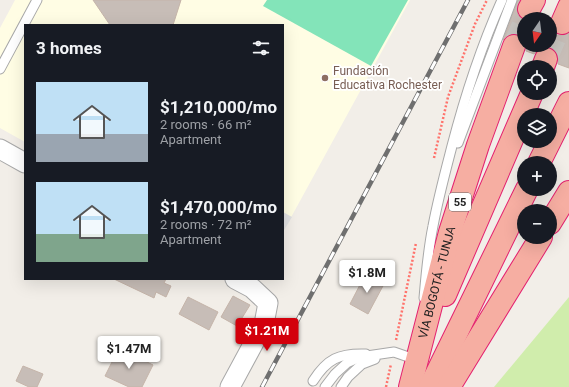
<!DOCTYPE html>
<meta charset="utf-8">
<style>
body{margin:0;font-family:Roboto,sans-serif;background:#20242c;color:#f1f3f6;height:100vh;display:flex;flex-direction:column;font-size:15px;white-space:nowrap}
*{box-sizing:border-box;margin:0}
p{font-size:13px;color:#9ea1a6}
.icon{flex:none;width:22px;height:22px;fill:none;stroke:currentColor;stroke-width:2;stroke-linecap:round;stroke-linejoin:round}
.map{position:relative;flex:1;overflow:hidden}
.side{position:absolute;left:24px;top:24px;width:260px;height:256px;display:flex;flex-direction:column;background:#171b24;border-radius:0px;box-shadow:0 4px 16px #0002}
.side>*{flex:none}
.needle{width:26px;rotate:194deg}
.tools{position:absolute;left:517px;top:12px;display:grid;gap:8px}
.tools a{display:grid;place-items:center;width:40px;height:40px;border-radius:50%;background:#171b24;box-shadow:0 4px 16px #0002;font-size:20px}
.price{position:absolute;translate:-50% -34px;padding:0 9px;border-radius:4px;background:#fff;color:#222;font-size:13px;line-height:26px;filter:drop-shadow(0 1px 2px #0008)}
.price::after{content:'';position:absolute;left:50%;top:24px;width:12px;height:9px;margin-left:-6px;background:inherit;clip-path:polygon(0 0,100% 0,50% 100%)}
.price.current{background:#d3000c;color:#fff}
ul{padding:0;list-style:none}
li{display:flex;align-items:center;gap:12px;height:100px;padding:0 12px}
li span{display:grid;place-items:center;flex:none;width:112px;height:80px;border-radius:0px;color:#555}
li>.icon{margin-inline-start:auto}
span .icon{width:48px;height:48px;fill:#fffc;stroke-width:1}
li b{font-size:17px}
h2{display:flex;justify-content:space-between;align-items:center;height:48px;padding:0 12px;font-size:17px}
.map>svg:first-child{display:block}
.education{fill:#fffde4}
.grass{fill:#d0edac}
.pitch{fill:#83e4b9}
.parking{fill:#e1e1e1}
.building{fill:#c7bdb7;stroke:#c5b4a9}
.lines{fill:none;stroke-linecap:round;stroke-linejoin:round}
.trunk-tunnel{stroke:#c8c5c0;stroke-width:22;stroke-dasharray:22 11;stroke-linecap:butt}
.service-casing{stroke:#a8a8a8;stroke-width:11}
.minor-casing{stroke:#a8a8a8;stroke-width:21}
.trunk-casing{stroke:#e4216f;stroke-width:24}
.path{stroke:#ff736c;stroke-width:2.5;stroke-dasharray:2 2;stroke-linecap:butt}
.service{stroke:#fff;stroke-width:9}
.minor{stroke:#fff;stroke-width:19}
.trunk{stroke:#f6aea2;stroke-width:22}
.rail-casing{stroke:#6f6f6f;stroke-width:4.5}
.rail{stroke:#fff;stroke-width:3;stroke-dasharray:9;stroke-linecap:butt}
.education-dot{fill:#8d6e63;stroke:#fff;stroke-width:1.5}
.labels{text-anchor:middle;stroke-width:3.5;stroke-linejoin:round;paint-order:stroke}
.shield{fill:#fff;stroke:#646464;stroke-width:1}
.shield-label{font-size:11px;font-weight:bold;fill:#212121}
.education-label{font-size:12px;fill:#785e54;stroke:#fff;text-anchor:start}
.street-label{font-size:12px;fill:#212121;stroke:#fff}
</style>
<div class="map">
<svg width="569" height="387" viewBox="0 0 569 387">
<rect width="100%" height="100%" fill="#f2eee8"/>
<!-- education -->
<path class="education" d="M15,0H410L283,232V25H25V142L0,128V28Z"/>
<!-- grass -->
<path class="grass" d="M569,297V387H494Z"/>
<!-- pitch -->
<path class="pitch" d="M267,0H408L371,66L263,6Z"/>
<!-- parking -->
<path class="parking" d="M283,212L292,217L283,232Z"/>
<!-- building -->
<g class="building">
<path d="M93,0H181L173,25H110Z"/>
<path d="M518,0H520L517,9L518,15L524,20V39L519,34H512L506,36L503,40Z"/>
<path d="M541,14L551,18L550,21V19H536Z"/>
<path d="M550,26L552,31L557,35H563L569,33V68L558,64V57L555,51L551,47H544L538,50L534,54L526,51V45H550Z"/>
<path d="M365,275L384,284L368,314L350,304Z"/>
<path d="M114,279H166L164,283L171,286L166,297L156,292L154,298Z"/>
<path d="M233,296L250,305L237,326L221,317Z"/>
<path d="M188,297L218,312L209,330L179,314Z"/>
<path d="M119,348L153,365L142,387H129L105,376Z"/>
<path d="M23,366L43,374L37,387H29L16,381Z"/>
</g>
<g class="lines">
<!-- trunk-tunnel -->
<g class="trunk-tunnel">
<path d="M514,46L524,22"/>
<path d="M546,59L562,23"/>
</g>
<defs>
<g id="service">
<path d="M0,69L37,0"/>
<path d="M458,143L512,0"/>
<path d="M424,298C426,274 428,250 433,226C438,199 445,173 452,146C465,96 481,47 502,0"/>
<path d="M313,381C327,359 339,353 366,354"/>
<path d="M325,387L335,374L347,363L360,357L394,352L417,360"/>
<path d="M341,387L348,377L362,364L375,359"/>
</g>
<g id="minor">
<path d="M0,149L25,163"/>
<path d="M230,387L264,324L268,303L252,288L235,279"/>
</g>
<g id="trunk">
<path d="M529,9L534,0"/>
<path d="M562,23L569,7"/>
<path d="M543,67L546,59"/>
<path d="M539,163L569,103"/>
<path d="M550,223L569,192"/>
<path d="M445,295L532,93"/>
<path id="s1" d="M410,387L450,232L478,145L514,46"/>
<path d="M430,387L527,189"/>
<path d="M449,387L541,237"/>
</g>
</defs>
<!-- service casing -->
<use href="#service" class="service-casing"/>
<!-- minor casing -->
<use href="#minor" class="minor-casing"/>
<!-- trunk casing -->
<use href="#trunk" class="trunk-casing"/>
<!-- path -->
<g class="path">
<path d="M434,158L448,97L475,24L487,0"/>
<path d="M396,340L416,243"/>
<path d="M386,387L391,364"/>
</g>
<!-- service -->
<use href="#service" class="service"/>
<!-- minor -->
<use href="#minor" class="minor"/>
<!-- trunk -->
<use href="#trunk" class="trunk"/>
<defs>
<path id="rail" d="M262,387L468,0"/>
</defs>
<!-- rail casing -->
<use href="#rail" class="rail-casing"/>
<!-- rail -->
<use href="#rail" class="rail"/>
</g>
<!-- markers -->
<circle class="education-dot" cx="325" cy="78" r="4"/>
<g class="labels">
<!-- shield labels -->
<rect class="shield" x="449" y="193" width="22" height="18" rx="3"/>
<g class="shield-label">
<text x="460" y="206">55</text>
</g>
<!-- education labels -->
<g class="education-label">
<text x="333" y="75">Fundación<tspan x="333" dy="14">Educativa Rochester</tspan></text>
</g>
<!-- street labels -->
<g class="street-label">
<text dy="4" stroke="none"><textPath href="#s1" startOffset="108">VÍA BOGOTÁ - TUNJA</textPath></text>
</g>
</g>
</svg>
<div class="tools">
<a><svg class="needle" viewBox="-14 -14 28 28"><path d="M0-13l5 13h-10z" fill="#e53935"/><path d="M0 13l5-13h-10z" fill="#9ea1a6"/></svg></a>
<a><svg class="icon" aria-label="locate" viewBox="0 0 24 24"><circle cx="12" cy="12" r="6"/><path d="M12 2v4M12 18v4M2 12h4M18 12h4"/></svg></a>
<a><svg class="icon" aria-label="layers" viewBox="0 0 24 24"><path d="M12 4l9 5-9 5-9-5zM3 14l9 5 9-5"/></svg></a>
<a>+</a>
<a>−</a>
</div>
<b class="price" style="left:367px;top:294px">$1.8M</b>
<b class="price current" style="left:267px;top:352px">$1.21M</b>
<b class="price" style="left:129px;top:370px">$1.47M</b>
<section class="side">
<h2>3 homes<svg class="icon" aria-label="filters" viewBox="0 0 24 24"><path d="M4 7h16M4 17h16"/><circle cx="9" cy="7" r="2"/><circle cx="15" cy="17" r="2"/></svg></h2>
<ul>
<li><span style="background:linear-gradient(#bfe0f5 65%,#9aa5b1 0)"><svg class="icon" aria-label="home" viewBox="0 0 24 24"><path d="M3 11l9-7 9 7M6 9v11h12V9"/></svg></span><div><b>$1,210,000/mo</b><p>2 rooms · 66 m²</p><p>Apartment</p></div></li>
<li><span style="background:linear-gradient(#bfe0f5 65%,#7fa58c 0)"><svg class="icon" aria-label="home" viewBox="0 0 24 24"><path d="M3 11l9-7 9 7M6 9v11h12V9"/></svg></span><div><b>$1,470,000/mo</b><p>2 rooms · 72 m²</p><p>Apartment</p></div></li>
</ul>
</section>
</div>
